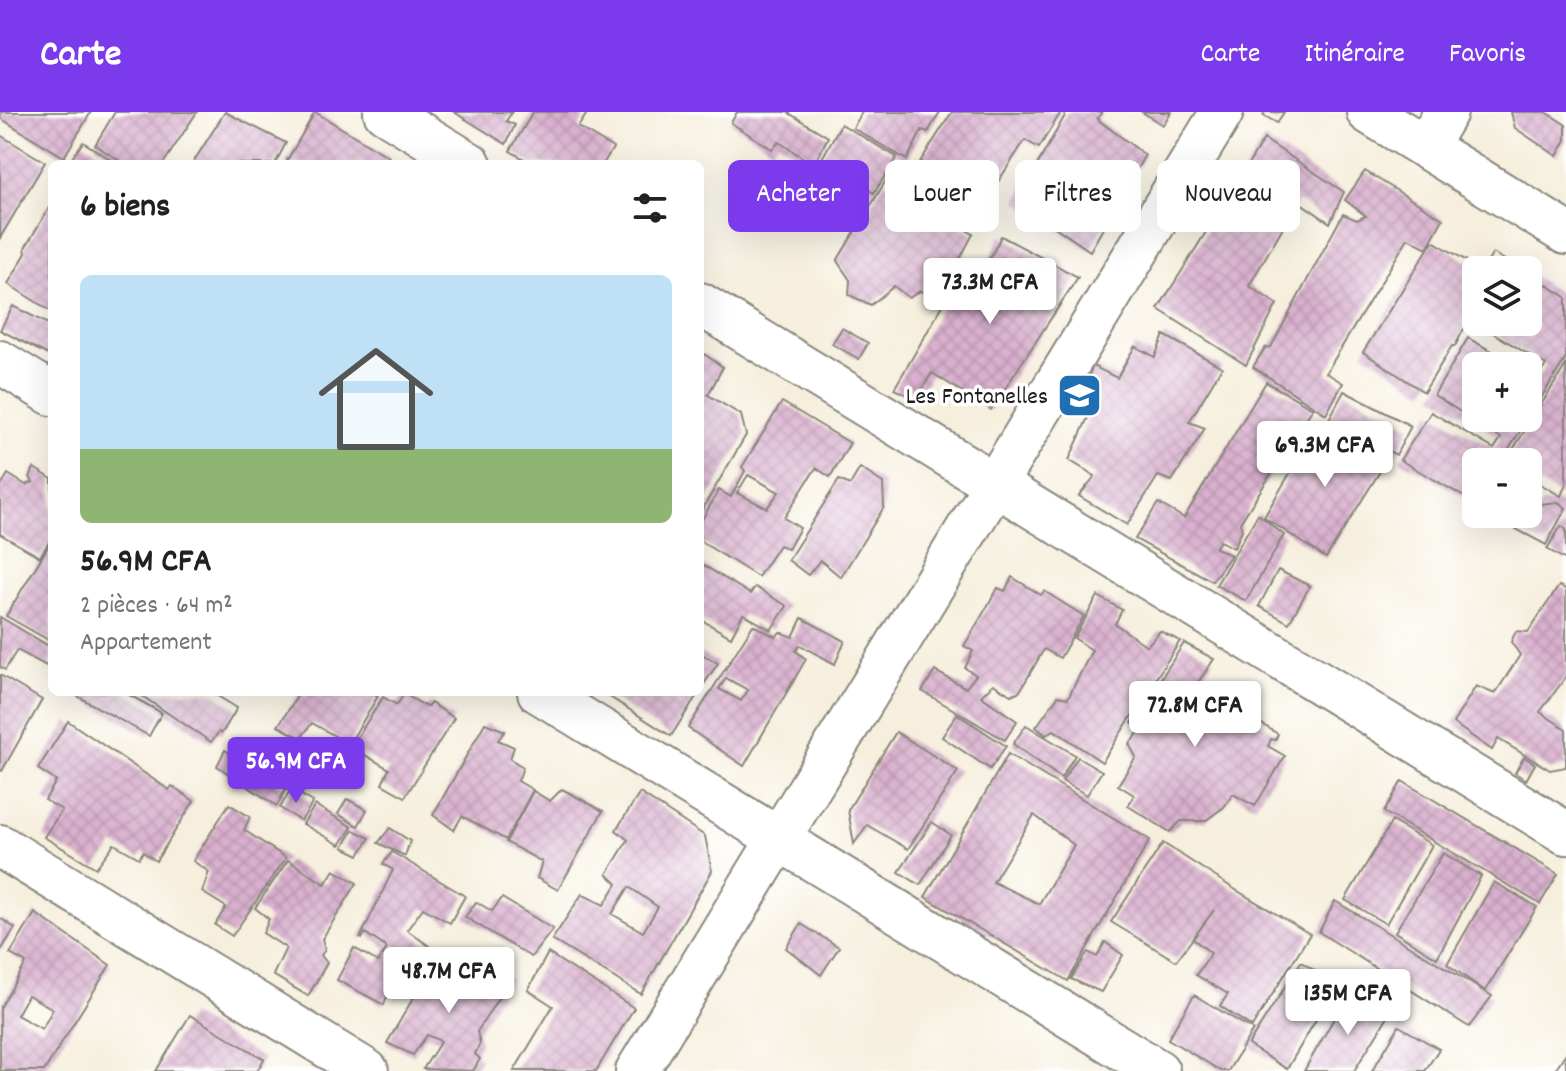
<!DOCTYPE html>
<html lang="fr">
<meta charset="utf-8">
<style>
body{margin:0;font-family:Dekko,sans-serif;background:#f6f6f6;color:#202124;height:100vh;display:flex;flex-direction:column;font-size:30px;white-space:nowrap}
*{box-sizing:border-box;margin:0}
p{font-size:26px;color:#757577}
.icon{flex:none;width:44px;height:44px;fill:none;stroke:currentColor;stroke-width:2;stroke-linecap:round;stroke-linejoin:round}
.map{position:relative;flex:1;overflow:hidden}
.panel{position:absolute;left:48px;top:48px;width:656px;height:536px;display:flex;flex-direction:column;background:#fff;border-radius:12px;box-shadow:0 8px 32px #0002}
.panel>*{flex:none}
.guide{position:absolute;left:728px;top:48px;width:718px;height:72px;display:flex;gap:16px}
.buttons{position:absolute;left:1462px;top:144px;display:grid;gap:16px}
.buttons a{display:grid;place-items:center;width:80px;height:80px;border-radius:12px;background:#fff;box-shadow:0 8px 32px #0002;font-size:40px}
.price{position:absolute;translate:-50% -68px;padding:0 18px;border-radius:8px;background:#fff;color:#222;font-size:26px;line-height:52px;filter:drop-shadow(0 2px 4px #0008)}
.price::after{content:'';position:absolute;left:50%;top:48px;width:24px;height:18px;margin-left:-12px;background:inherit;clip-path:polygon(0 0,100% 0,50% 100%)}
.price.selected{background:#7c3aed;color:#fff}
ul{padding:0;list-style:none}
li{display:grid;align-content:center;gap:16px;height:424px;padding:0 32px}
li span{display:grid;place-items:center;height:248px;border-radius:12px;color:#555}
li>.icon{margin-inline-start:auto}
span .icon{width:144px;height:144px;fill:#fffc;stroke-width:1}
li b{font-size:34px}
h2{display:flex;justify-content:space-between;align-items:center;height:96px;padding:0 32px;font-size:34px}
.chip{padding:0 28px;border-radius:12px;background:#fff;box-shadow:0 8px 32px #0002;font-size:28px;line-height:72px}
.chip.selected{background:#7c3aed;color:#fff}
header{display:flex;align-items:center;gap:48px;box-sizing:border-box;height:112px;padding:0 40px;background:#7c3aed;color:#fff}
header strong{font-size:38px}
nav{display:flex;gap:44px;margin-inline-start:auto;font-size:28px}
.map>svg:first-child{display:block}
.building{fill:url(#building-cross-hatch);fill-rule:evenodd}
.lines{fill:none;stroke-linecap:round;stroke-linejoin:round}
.street-casing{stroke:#89867c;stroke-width:46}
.street{stroke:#fff;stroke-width:42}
.labels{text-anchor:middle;stroke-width:7;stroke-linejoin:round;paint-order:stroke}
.poi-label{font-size:24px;fill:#1c1c1c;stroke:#fff;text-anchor:end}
</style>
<header>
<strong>Carte</strong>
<nav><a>Carte</a><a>Itinéraire</a><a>Favoris</a></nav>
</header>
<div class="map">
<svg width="1566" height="959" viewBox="0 0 1566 959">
<defs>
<pattern id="building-cross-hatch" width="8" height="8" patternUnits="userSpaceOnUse" patternTransform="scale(2)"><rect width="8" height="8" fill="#d9b0ce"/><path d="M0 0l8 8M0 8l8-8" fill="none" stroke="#ba97b0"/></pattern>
</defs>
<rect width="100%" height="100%" fill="#fff"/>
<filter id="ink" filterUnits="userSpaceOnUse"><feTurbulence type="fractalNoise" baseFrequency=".0125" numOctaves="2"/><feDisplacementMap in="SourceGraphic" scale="16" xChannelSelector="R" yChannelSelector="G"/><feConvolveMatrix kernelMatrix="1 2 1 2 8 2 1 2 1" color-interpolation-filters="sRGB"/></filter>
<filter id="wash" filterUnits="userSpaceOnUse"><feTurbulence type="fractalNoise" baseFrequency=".006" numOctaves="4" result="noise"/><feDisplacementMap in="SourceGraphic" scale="32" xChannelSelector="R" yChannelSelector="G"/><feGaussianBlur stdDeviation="1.8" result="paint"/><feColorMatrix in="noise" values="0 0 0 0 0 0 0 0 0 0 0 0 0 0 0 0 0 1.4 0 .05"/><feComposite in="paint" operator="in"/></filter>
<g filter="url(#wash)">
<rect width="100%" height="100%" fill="#f6efdd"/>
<g id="blocks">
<!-- building -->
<g class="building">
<path d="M1,0H91L64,45L0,6Z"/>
<path d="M115,0H197L163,52H125L95,33Z"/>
<path d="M225,0L286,31L275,52H192Z"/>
<path d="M315,0L389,45L385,52H285Z"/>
<path d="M454,0H512L506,9L515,13L506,32Z"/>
<path d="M533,0H588L578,15L613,36L603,52H533L510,39Z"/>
<path d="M737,0H787L828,25L814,53L779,30L772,37L731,11Z"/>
<path d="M862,0H940L928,20L922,18L907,48L853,16Z"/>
<path d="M952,0H1061L1039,36L1025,28L985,90L920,50Z"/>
<path d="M1067,0H1102L1097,7L1145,43L1090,139L1017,89Z"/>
<path d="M1142,0H1171L1163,13Z"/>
<path d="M1265,0H1284L1277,11L1263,3Z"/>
<path d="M1511,0H1546L1566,13V28L1557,44L1515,16Z"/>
<path d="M841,12L897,45L874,81L820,50Z"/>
<path d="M0,23L45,50L0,126Z"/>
<path d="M1264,27L1344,80L1330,111L1298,89L1249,174L1277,192L1246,253L1158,197Z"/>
<path d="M83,30L118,52H68Z"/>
<path d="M1365,59L1443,107L1427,136L1408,126L1326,261L1343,271L1326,302L1253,255L1265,236L1271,235L1343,102L1357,108L1366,104L1345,88Z"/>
<path d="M885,70L973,122L940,185L920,179L909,186L894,174L871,193L849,183L850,168L837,149Z"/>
<path d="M52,91V200L8,172L26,141L25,136Z"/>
<path d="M1001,124L1078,165L991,298L932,261L916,287L894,277L947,186L967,193Z"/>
<path d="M1433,129L1482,158H1476V210H1528V161L1566,185V246L1501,350H1476L1475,391L1400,348L1431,300L1494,337L1501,326L1434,283L1468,226L1519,254H1476V306H1528V259L1538,265L1546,253L1480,213L1478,216L1467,211L1455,234H1452L1424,280L1363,240Z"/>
<path d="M1493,141L1515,154L1512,158H1483Z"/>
<path d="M13,194L52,214V245L0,218Z"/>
<path d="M842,216L868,231L859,247L832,232Z"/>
<path d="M1164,223L1222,255L1189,310L1205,316L1172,369L1158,364L1127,413L1079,384L1095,364L1069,348L1098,283L1083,277L1093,254L1117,266L1135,234L1155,245Z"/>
<path d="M704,242L723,255L708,283L741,303L746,323L700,401V248Z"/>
<path d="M1566,253V372L1561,384L1533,368L1528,372V350H1505Z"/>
<path d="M1266,270L1313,296L1240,411L1242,418L1234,436L1220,429L1215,436L1231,443L1212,469L1135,427L1158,391L1184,406Z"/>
<path d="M1344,279L1411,314L1396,343L1329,307Z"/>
<path d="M782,290L850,331L830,365L816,356L784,406L800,416L788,437L779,433L758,465L700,429V411L719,378L731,385L745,359L742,355ZM748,363L779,380L767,396L737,381Z"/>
<path d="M1321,309L1387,348L1326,446L1264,405Z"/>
<path d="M34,356L52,367V425L40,445L0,422V375L8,362L26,373L33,370L30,365Z"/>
<path d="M860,356L883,371L884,395L841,465L820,448L808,463L788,448L839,368L850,373Z"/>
<path d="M1558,390L1566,396L1546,433L1516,417L1524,402H1528V398L1536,403L1541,392Z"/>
<path d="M1258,402L1284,423L1246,489L1216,473Z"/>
<path d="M1561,414L1566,417V448L1547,437Z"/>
<path d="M52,428L51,490L52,530L6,504Z"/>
<path d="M700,451L750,482L755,475L787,494L771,518L743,502L731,525L700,507Z"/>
<path d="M1278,458L1310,474L1289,511L1259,494Z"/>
<path d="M1012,465L1041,483L1044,479L1084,504L1060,546L1044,537L1020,579L1011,583L993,572L981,584L1017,609L1005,628L922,579L935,559L966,576L976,563L965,556L973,539L964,534L998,476L1005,479Z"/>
<path d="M1559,474L1566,477V565L1540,600L1566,617V655L1550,658L1498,627L1492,638L1453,611L1476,574L1495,582L1520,543L1511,530L1516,519L1528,520Z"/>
<path d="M1098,484L1122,498L1115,512L1147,534L1160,519L1180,529L1102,650L1054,618L1046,623L1036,615L1058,584L1068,586L1092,538L1074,526Z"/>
<path d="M0,505L52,536L50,556L17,538L5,558L0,555Z"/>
<path d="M802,506L845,529L835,552L800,533L796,539L806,547L744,654L688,616L753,513L776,525L780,520L793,525ZM726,566L748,578L741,589L719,577Z"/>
<path d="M1184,531L1214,547L1197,572L1278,622L1275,628L1271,627L1268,634L1285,644L1255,694L1233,682L1224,695L1205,709H1181L1170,720L1128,694L1134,683L1118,673L1136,645L1129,632L1141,618L1132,611Z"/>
<path d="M700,541L718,551L700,578Z"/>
<path d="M0,563L42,588L2,659L0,658Z"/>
<path d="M70,580H124L162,601L149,624Z"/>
<path d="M144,580H211L237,596L222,621L219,620L211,630L142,584Z"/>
<path d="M300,580H371L378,584L349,632L312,611L301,626L278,614Z"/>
<path d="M602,580H699L671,624Z"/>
<path d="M404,582L427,595L431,591L454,606L405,685L382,672L389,657L351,635L383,585L397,593Z"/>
<path d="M957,602L1006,634L990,657L942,625Z"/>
<path d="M68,609L169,678L172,674L194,689L156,749L143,740L139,746L114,732L96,756L44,725L62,698L45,688L56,669L38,657Z"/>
<path d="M485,611L505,619L498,628L514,635L510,647L523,655L518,669L533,678L506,728L462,704L454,718L433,703Z"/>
<path d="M1026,613L1075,643L1061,666L1013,632Z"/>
<path d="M896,620L958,659L908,737L867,713L854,732L848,698Z"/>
<path d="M225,638L286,677L277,694L217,654Z"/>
<path d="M1008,642L1150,728L1068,869L925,785ZM1034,703L1074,733L1039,792L993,770Z"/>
<path d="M1078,645L1102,659L1087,683L1062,669Z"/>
<path d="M1524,645L1535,652L1526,668L1515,661Z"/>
<path d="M1402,669L1558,762L1540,792L1384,700Z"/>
<path d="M291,677L313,690L301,709L280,696Z"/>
<path d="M562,677L603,699L558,778L537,766L542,750L506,730L533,679L550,689Z"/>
<path d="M640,681L705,724L712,759L641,882L552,828L582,782L604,793L617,772L607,762L628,728L616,718ZM629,775L658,795L643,820L612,802Z"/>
<path d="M347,687L367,698L358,714L338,702Z"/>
<path d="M229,692L250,705L244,718L286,746L232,824L215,813L226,795L202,780L209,760L193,749Z"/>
<path d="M315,693L352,715L340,733L303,712Z"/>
<path d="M1392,709L1432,733L1386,812L1345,788Z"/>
<path d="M932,710L951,723L920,773L899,760Z"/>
<path d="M390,716L410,729L405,744L378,731Z"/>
<path d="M353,718L370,726L359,743L343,735Z"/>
<path d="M1163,731L1231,775L1310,822L1252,915L1220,894L1228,882L1196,863L1211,841L1193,827L1214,798L1176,849L1111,810Z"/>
<path d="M392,740L465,784L450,811L423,796L407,818L436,839L405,884L390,875L384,893L337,868L354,836L378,850L387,836L365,821L362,827L360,826L393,758L383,752Z"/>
<path d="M1443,741L1481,764L1437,846L1395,820Z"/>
<path d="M288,748L325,772L334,758L357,771L322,827L325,838L321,843L327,851L308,884L273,863L286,836L263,821L269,807L255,796Z"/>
<path d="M1494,770L1537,795L1485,879L1447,852Z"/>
<path d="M502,786L553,817L531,845L465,805L476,790L492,799Z"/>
<path d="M1335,789L1492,884L1469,915L1319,820Z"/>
<path d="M35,801L110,853L44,959H0V896L26,851L10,842ZM28,883L53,897L42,917L17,903Z"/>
<path d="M0,806L15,816L0,840Z"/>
<path d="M801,812L839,835L821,863L786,836Z"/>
<path d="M1105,830L1123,843L1101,880L1071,867L1088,840L1097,845Z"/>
<path d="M548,841L634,896L596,959H514L553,894L528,878Z"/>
<path d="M439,842L479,866L489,854L510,867L477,920L480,931L475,942L480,947L473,959L423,957L441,929L427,923L413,943L387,931Z"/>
<path d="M1301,850L1337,872L1287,957L1248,933Z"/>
<path d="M1349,880L1388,904L1354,959H1304Z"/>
<path d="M1194,883L1253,918L1228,959H1221L1168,927Z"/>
<path d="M190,903L264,947L257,959H156Z"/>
<path d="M1399,914L1439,937L1425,959H1372Z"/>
<path d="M1566,941V959H1554Z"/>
</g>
</g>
</g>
<g filter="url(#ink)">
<use href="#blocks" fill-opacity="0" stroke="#89867c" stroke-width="2"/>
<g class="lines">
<defs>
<g id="street">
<path d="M385,0L470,52"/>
<path d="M1368,0L1566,121"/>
<path d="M1425,35L1446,0"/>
<path d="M700,192L1566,721"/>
<path d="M0,250L52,282"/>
<path d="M539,580L1158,959"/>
<path d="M0,734L367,959"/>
<path d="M637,959L1222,0"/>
</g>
</defs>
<!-- street casing -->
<use href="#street" class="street-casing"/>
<!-- street -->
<use href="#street" class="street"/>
</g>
</g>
<!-- icons -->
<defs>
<symbol id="school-square" viewBox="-11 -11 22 22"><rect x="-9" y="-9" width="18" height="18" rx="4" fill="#1f6fb2" stroke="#fff"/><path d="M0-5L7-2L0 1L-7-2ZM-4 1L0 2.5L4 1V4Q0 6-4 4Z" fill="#fff"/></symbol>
</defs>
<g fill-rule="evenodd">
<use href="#school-square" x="1054" y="258" width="51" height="51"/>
</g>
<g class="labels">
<!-- poi labels -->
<g class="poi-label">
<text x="1048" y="291">Les Fontanelles</text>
</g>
</g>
</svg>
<div class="buttons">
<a><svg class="icon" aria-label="layers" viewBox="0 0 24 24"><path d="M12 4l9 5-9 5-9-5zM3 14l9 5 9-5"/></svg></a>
<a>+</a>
<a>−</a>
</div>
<b class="price" style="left:990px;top:214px">73.3M CFA</b>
<b class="price" style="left:1325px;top:377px">69.3M CFA</b>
<b class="price" style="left:1195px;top:637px">72.8M CFA</b>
<b class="price selected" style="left:296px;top:693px">56.9M CFA</b>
<b class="price" style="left:449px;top:903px">48.7M CFA</b>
<b class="price" style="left:1348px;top:925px">135M CFA</b>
<div class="guide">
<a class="chip selected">Acheter</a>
<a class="chip">Louer</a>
<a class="chip">Filtres</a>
<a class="chip">Nouveau</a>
</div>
<section class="panel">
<h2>6 biens<svg class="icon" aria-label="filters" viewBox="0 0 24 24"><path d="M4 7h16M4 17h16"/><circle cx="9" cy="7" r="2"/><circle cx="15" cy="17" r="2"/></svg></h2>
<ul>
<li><span style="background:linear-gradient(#bfe0f5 70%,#8fb573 0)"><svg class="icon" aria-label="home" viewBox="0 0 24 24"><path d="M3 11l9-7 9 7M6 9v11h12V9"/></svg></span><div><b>56.9M CFA</b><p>2 pièces · 64 m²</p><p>Appartement</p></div></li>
</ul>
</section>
</div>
